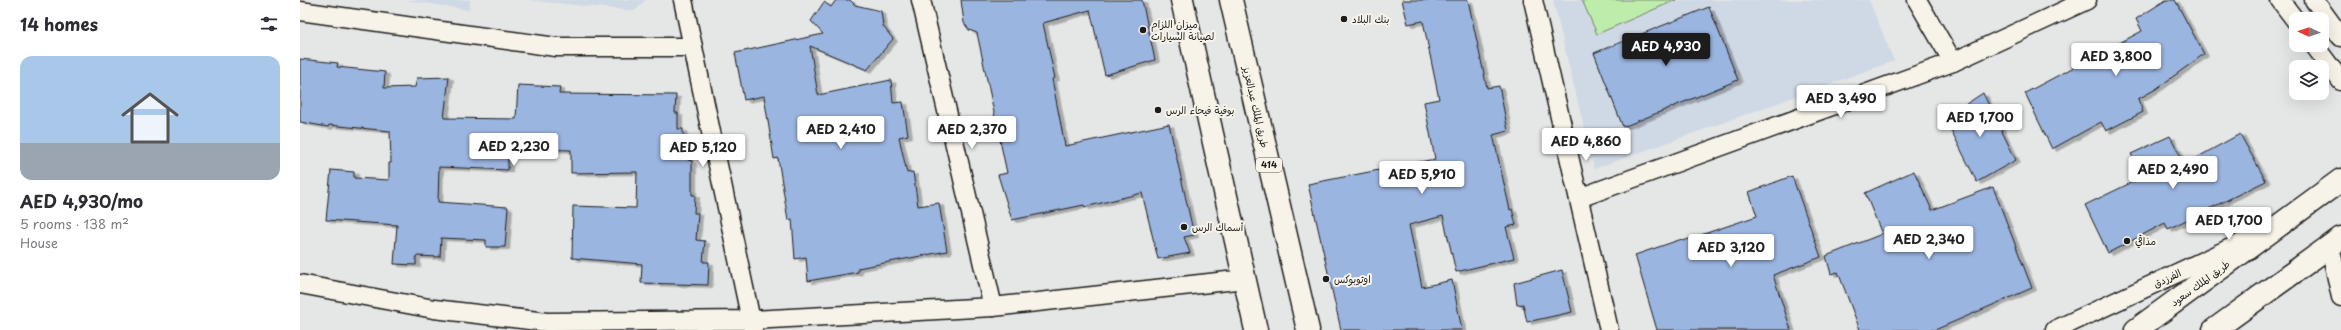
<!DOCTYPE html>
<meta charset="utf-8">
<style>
body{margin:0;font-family:"Playpen Sans","Playpen Sans Arabic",sans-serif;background:#f2f2f3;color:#2b2b33;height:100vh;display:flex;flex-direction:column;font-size:15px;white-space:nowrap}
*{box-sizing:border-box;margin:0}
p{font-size:13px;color:#7c7c81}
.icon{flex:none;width:22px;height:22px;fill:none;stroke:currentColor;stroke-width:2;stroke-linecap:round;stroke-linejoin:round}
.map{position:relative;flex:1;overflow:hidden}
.sheet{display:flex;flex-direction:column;background:#fff;width:300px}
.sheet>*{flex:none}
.needle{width:26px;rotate:273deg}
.fabs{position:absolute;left:1989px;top:12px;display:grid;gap:8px}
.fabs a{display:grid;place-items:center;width:40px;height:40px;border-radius:8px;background:#fff;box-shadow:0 4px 16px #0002;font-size:20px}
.price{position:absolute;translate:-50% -34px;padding:0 9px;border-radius:4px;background:#fff;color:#222;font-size:13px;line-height:26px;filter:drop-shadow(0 1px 2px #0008)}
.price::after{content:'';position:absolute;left:50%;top:24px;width:12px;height:9px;margin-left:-6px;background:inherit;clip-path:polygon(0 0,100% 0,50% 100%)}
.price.selected{background:#1c1c1c;color:#fff}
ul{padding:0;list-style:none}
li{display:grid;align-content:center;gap:8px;height:212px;padding:0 20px}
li+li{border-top:1px solid #e1e1e2}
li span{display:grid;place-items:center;height:124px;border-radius:12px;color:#555}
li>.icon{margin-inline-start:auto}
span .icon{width:72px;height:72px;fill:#fffc;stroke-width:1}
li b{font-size:17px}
h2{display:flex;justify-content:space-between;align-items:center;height:48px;padding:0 20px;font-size:17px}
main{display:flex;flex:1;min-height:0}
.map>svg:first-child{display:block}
.built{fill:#cfd8e5}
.green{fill:#beedab;stroke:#6d8464}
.building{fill:#9bb5e1;stroke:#1c1c1c;filter:url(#shadow)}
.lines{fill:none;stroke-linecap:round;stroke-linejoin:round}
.street-casing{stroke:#1c1c1c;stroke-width:21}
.secondary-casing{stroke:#1c1c1c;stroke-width:25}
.highway-casing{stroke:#1c1c1c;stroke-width:25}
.street{stroke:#f7f3e8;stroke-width:18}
.secondary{stroke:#f7f3e8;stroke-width:22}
.highway{stroke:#f7f3e8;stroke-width:22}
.poi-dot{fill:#1c1c1c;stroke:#f7f3e8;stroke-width:1.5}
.labels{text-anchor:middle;stroke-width:4;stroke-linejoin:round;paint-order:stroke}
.shield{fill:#f7f3e8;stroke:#5e5c59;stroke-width:1}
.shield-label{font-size:9px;font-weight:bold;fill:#1c1c1c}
.poi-label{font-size:10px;fill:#1c1c1c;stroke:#f7f3e8;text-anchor:start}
.street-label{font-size:10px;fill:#1c1c1c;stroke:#f7f3e8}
</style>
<main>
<section class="sheet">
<h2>14 homes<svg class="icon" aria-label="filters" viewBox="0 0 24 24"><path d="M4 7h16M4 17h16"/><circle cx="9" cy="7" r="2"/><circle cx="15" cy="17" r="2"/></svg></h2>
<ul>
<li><span style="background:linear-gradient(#a9c7e8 70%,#9aa5b1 0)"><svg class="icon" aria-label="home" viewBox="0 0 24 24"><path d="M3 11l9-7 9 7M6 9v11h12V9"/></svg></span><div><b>AED 4,930/mo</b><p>5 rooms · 138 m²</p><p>House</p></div></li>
</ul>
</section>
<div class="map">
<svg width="2041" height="330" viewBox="0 0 2041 330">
<defs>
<filter id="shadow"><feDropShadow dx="4.5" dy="2.5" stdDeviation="0" flood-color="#0004"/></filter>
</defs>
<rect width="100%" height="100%" fill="#e5e7e7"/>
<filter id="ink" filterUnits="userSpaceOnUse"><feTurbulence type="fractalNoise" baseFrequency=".025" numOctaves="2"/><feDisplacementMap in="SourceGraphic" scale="8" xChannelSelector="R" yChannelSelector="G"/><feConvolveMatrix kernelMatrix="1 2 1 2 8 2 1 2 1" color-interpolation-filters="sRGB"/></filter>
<g filter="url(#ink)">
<!-- built -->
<g class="built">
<path d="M105,0H170L169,10Z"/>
<path d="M226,0H345L335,11Z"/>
<path d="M1253,0H1569L1594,61L1294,169Z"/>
</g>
<!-- green -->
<path class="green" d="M1282,0H1376L1297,34Z"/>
<!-- building -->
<g class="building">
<path d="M536,0H550L555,5L581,11L583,26L593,39L567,70L510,46L518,95L591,80L593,103L603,102L608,135L599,137L607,173L613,172L618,206L639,203L647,251L558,268V272L508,281L506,257L495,259L492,219L488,220L478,158L474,159L464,96L444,100L435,53L523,34L511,21L524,2L531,7Z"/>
<path d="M661,0H842L855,60L805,75L790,10L743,23L755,78L752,79L765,146L869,124L894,235L884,237L890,253L858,259L842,193L785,207L784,205L712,220L698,175L707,173L677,33L669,30L664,23Z"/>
<path d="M1102,0H1168L1187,88L1199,86L1208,131L1193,135L1210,210L1212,209L1216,225L1206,227L1214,258L1156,272L1143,216L1109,225L1122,287L1152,280L1162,330H1041L1008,184L1135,159L1124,102L1139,99L1123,21L1108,24Z"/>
<path d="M1866,0H1875L1904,54L1856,89L1838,99L1843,112L1806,131L1801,122L1752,149L1725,93L1842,31L1836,19Z"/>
<path d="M1409,7L1438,80L1323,127L1294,53Z"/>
<path d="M0,59L38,63L37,67L85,72L84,88L115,87L117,78L149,77L144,118L216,119L218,85L260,87L259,94L376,95L375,113H378V129H383V146H388V160L392,161V195H395L394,213H398L396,240L405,241L403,262H409L408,285L341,283L342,264L272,258L273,206L336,208L337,172L271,173V150L208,148V170L139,167L138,202L208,207L205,247H186V240L141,238L140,257L116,256V265L94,264L97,225L26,220L31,170L54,172V178L89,180V163H91L90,131L29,125L28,127L0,122Z"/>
<path d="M1683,93L1716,160L1677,182L1645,118Z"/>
<path d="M1940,134L1966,181L1868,229L1865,223L1808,253L1785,205L1843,177L1831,154L1870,136L1885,164Z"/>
<path d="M1614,171L1632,210L1693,187L1732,288L1635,330H1560L1538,272L1531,274L1526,256L1582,234L1565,193Z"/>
<path d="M1492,176L1521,257L1473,275L1491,330H1357L1335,255L1382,239L1383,241L1457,216L1449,192Z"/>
<path d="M1262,270L1272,312L1227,322L1223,304L1217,305L1214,283Z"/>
</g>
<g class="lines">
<defs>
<g id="street">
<path d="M383,0L453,330"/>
<path d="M621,0L693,307"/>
<path d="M1233,0L1309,330"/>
<path d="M1617,0L1653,62"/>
<path d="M1980,0L1996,21"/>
<path d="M2014,0L2041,37"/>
<path d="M0,11L256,47H393"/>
<path d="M2014,45L2041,81"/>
<path d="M1279,198L1653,62L1787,0"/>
<path d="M2030,246L2041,297"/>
<path d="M0,284L134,309L247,322L451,320L693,307L945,279"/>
<path d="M1755,330L1950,239"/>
</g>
<g id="secondary">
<path d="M1836,330L2041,180"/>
<path d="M1914,330L2041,238"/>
</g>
<g id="highway">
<path d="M882,0L956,330"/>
<path d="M931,0L1008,330"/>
</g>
</defs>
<!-- street casing -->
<use href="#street" class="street-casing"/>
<!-- secondary casing -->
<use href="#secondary" class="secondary-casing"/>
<!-- highway casing -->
<use href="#highway" class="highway-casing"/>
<!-- street -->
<use href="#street" class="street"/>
<!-- secondary -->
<use href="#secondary" class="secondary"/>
<!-- highway -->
<use href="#highway" class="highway"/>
</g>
</g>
<!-- markers -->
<g class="poi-dot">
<circle cx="1044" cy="19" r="4"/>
<circle cx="843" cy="30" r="4"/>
<circle cx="858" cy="110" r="4"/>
<circle cx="884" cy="227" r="4"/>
<circle cx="1827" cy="241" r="4"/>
<circle cx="1026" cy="279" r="4"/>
</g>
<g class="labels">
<!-- shield labels -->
<rect class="shield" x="956" y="158" width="26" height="14" rx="3"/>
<g class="shield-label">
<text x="969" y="168">414</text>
</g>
<!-- poi labels -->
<g class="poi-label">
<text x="1052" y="23">بنك البلاد</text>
<text x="851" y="28">ميزان اللزام<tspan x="851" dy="12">لصيانة السيارات</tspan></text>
<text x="866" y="114">بوفية فيحاء الرس</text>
<text x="892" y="231">أسماك الرس</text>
<text x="1835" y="245">مذاقي</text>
<text x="1034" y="283">اوتوبوكس</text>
</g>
<!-- street labels -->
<g class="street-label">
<text transform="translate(956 107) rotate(77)" y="4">طريق الملك عبدالعزيز</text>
<text transform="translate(1867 278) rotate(-25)" y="4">الفرزدق</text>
<text transform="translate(1900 283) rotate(-36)" y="4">طريق الملك سعود</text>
</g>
</g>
</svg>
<div class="fabs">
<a><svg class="needle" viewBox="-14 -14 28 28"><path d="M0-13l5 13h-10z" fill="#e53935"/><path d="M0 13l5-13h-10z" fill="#7c7c81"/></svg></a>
<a><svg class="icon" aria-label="layers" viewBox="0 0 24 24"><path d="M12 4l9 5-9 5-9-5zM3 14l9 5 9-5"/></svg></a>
</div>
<b class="price selected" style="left:1366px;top:67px">AED 4,930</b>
<b class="price" style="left:1816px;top:77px">AED 3,800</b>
<b class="price" style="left:1541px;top:119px">AED 3,490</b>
<b class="price" style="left:1680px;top:138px">AED 1,700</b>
<b class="price" style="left:541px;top:150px">AED 2,410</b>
<b class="price" style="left:672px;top:150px">AED 2,370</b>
<b class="price" style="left:1286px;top:162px">AED 4,860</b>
<b class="price" style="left:214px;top:167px">AED 2,230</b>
<b class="price" style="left:403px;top:168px">AED 5,120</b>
<b class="price" style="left:1873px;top:190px">AED 2,490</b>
<b class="price" style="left:1122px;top:195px">AED 5,910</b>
<b class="price" style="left:1929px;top:241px">AED 1,700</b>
<b class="price" style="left:1629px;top:260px">AED 2,340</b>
<b class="price" style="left:1431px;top:268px">AED 3,120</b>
</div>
</main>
